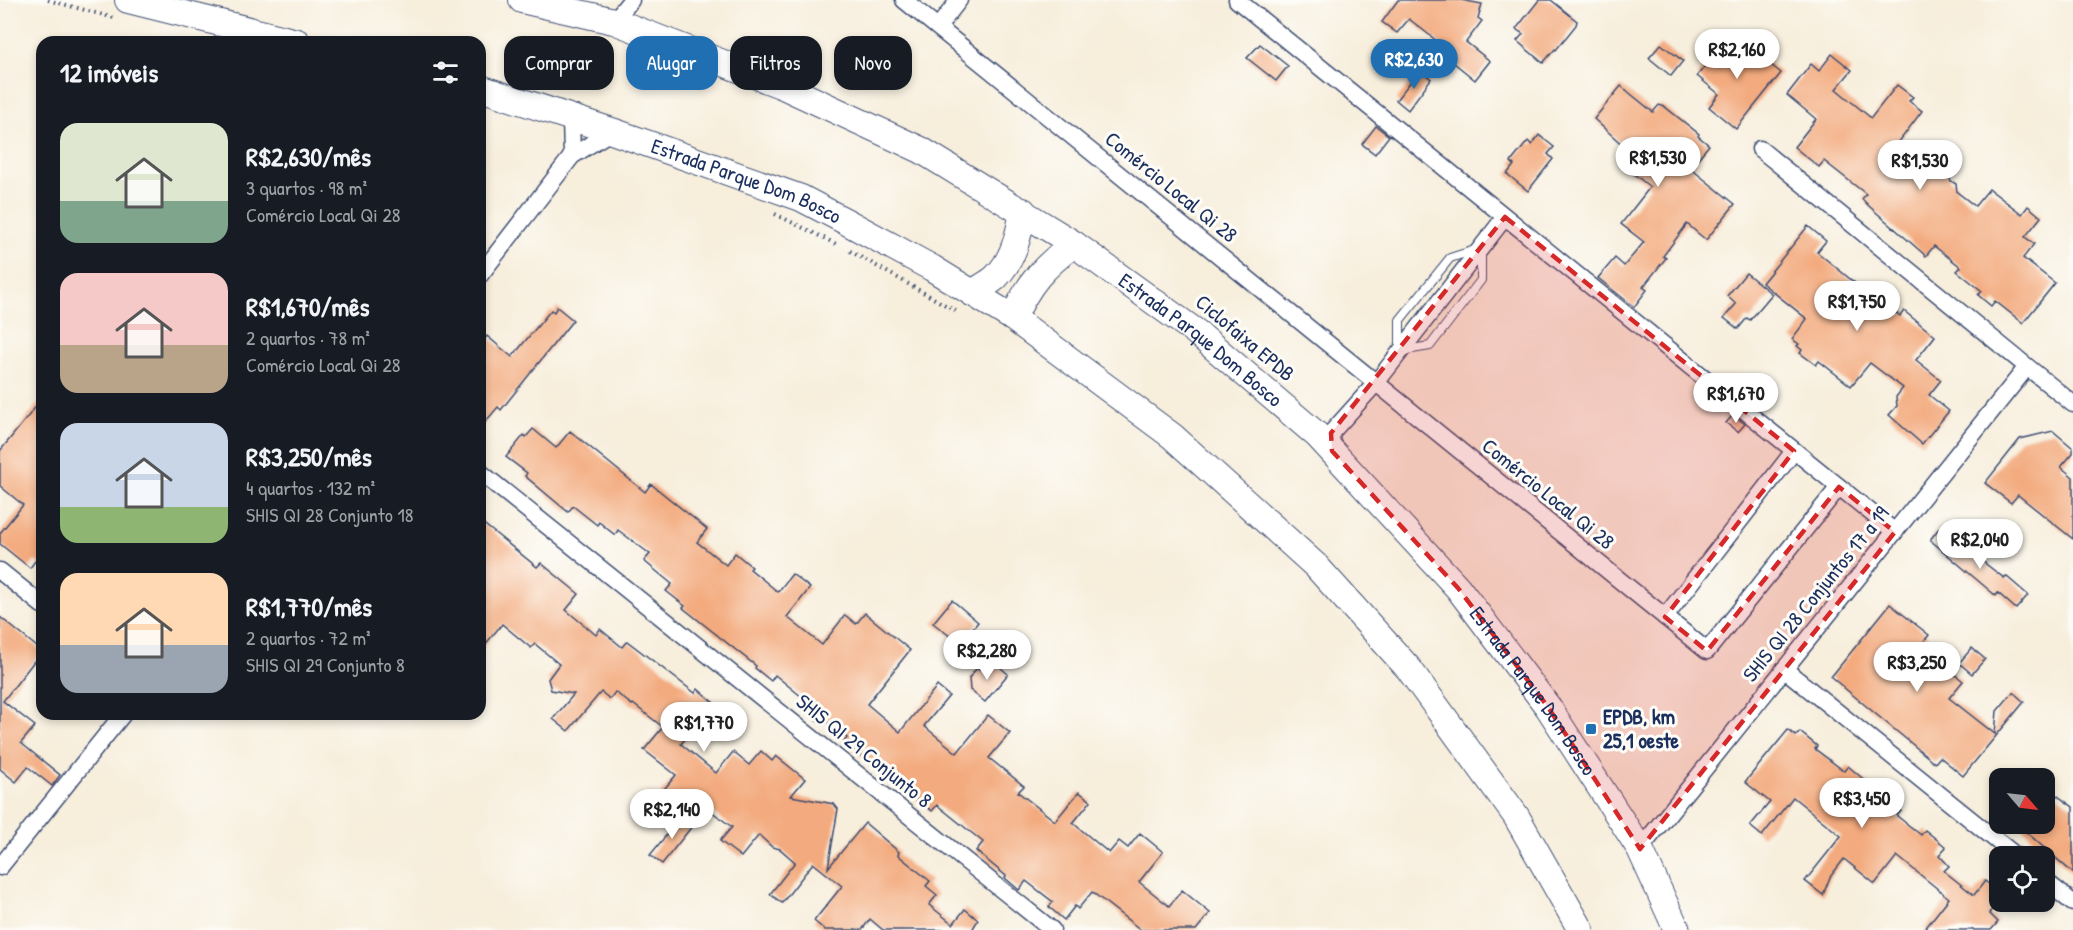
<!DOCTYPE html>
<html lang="pt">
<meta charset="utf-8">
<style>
body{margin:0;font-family:"Patrick Hand",sans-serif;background:#20242c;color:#f1f3f6;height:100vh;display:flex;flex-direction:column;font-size:22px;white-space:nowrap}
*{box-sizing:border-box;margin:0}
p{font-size:20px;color:#9ea1a6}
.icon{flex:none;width:33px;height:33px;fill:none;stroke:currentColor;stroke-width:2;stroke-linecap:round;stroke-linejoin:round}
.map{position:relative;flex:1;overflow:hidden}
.sheet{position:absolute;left:36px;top:36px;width:450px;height:684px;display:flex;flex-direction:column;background:#171b24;border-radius:18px;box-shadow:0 3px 9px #0003}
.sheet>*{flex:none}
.top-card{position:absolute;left:504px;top:36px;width:570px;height:54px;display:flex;gap:12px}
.needle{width:39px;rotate:118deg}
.tools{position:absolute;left:1989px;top:768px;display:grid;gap:12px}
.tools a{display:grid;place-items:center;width:66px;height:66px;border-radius:12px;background:#171b24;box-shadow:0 3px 9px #0003;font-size:30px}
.price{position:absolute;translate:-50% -51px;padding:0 14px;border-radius:21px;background:#fff;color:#222;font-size:20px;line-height:39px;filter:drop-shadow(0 2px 3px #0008)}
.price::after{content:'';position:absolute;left:50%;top:36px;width:18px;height:14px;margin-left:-9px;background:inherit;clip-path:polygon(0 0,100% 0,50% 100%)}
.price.on{background:#1f6fb2;color:#fff}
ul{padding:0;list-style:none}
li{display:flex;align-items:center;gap:18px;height:150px;padding:0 24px}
li span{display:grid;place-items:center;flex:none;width:168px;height:120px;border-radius:18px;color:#555}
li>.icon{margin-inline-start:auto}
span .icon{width:72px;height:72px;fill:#fffc;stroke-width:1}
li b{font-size:26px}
h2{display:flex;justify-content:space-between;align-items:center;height:72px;padding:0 24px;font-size:26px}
.tag{padding:0 21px;border-radius:18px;background:#171b24;box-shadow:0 3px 9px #0003;font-size:21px;line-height:54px}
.tag.on{background:#1f6fb2;color:#fff}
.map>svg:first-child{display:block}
.building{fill:#f3aa7e}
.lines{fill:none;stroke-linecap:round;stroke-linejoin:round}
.service-casing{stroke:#3c4c71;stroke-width:10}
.minor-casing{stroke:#3c4c71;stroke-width:19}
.primary-casing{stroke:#3c4c71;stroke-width:28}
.path{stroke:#3c4c71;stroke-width:4;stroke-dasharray:1.5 4.5;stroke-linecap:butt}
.service{stroke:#fff;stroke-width:8}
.minor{stroke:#fff;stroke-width:16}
.primary{stroke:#fff;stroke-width:26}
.marked{fill:#d62828;fill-opacity:0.2;stroke:#d62828;stroke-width:4.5;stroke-dasharray:12 8;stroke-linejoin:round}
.poi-dot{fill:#1f6fb2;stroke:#fdfcf7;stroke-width:2}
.labels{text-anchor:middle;stroke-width:6;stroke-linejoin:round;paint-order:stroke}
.street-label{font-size:21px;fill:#1b2f5e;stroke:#fdfcf7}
.poi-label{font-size:21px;font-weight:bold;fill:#1b2f5e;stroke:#fdfcf7;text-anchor:start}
</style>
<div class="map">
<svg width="2073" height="930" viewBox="0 0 2073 930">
<rect width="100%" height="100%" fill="#fdfcf7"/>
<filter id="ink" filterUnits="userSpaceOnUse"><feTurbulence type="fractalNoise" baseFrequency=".0167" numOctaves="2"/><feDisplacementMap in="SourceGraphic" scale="12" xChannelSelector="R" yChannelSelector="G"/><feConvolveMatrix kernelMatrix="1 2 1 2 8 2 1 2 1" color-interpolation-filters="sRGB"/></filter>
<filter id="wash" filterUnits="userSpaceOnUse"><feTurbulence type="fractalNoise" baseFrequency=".008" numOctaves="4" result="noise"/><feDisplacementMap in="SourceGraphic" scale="24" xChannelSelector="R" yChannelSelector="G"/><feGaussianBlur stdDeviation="1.35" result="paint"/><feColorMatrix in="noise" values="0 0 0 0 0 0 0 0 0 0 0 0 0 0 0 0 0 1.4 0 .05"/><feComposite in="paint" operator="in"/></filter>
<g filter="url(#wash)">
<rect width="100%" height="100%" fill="#f7eedc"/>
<g id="blocks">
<!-- building -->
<g class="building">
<path d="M1398,0H1461L1482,4L1478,18L1482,21L1466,42L1490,61L1475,80L1443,54L1447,49L1409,19L1397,33L1382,22Z"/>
<path d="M1539,0H1551L1577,21L1576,25L1556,50L1555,49L1543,63L1517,41L1523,34L1516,29Z"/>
<path d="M1732,33L1781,73L1736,129L1709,107L1719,94L1697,76Z"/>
<path d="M1260,44L1288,66L1276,81L1247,58Z"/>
<path d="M1661,44L1683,61L1671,76L1649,58Z"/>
<path d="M1832,54L1852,70L1836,89L1871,118L1897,85L1913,97L1909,101L1922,111L1898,143L1930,169L1936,163L1946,171L1951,181L1956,184L1957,192L1975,206L1989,189L2022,214L2028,206L2041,217L2025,237L2034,244L2023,258L2055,283L2023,323L1995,301L1991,306L1978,295L1982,291L1957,271L1961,267L1934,246L1926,256L1870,207L1862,199L1866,194L1824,161L1819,167L1794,147L1816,119L1787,95L1811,64L1819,71Z"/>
<path d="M1420,70L1431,79L1408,110L1396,100Z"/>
<path d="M1621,86L1653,112L1659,105L1665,107L1699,134L1698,136L1709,145L1690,168L1735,204L1706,240L1687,224L1663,256L1666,258L1643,287L1647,290L1634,307L1598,278L1615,258L1624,266L1644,242L1621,224L1650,187L1618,161L1627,149L1594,119Z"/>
<path d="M1376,126L1389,136L1375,154L1362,144Z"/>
<path d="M1539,135L1554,147L1548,154L1553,159L1528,191L1507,174L1514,165L1511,162L1528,141L1532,145Z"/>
<path d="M1808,226L1826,241L1817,252L1860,287L1862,285L1900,316L1904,311L1935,336L1916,360L1941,380L1929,395L1949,411L1922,444L1889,415L1897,406L1896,397L1903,388L1870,363L1851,386L1819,361L1816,365L1800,353L1802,350L1797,346L1799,344L1792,339L1807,319L1762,283Z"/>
<path d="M1746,273L1772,294L1750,320L1747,318L1738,329L1724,318L1736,304L1727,296Z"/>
<path d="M557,307L573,320L501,410L498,407L480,428V345L487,336L512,357L551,310L554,312Z"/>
<path d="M42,399V566L35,561L30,568L0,544V533L23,505L0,486V451Z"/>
<path d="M1733,415L1745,424L1738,432L1726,423Z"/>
<path d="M533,429L556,448L570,431L645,492L651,484L707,529L697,542L726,565L735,553L752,567L750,569L778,592L792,574L810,588L787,617L822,645L845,615L856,624L865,613L910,650L867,704L900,732L937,686L949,696L924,726L957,753L988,715L1010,733L989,758L1024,786L1018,792L1055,821L1079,792L1091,801L1073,823L1109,853L1119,841L1128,848L1140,833L1163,852L1139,882L1169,906L1182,890L1210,913L1196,930H1141L1092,892L1078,909L1075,906L1064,920L1049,907L1053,902L1026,881L1019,890L1005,878L1006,876L976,851L983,842L937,805L932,811L885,775L844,742L847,738L822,718L819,722L801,708L807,701L775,675L771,681L755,668L756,666L683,608L685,606L666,591L672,584L644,561L650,554L618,530L615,535L599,522L597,525L573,506L568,512L525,476L527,473L506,457L524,435L526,437Z"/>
<path d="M2053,431L2073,448V453L2061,467L2073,477V539L2018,495L2011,503L1985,483L2020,439Z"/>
<path d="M480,521L537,567L541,563L579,594L566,610L596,635L600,629L622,647L627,641L695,693L698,689L714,703L681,744L716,773L733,752L749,765L761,751L772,761L776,756L805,779L791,796L834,804L838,809L828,868L865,823L899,852L898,855L930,881L926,886L937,895L929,905L953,924L965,909L978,920L972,930H883L870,919L862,930H825L814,921L842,886L813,863L782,903L770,894L795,862L780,849L772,847L759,835L741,857L720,841L732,827L707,808L696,822L660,794L676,775L644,750L663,727L633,704L632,705L615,692L610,699L601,692L568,731L553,719L574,694L551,690L548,679L559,664L535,644L531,648L502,624L480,651Z"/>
<path d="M1939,528L2004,578L2006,576L2028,595L2016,609L1998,593L1996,596L1930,540Z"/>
<path d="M952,600L978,622L960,644L933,623Z"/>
<path d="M1890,604L1929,635L1920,646L1963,681L1949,698L1995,734L1997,711L2013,692L2024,702L1963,776L1940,757L1935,763L1831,677Z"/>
<path d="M0,617L42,651L3,701L35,726L21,743L60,775L52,786L28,767L16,782L0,769Z"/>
<path d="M1972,648L1985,659L1972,674L1959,663Z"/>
<path d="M993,661L1008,674L985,702L970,690L969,678L976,669L988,668Z"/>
<path d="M1788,730L1796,736L1800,732L1817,746L1815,749L1844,771L1848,766L1901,811L1897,816L1921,835L1925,830L1946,847L1939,855L1949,866L1944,871L1974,895L1985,881L2000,893V900L1989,913L1998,922L1991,930H1924L1949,898L1897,856L1875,884L1844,859L1830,877L1823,895L1805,881L1841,836L1793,797L1762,836L1750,826L1770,802L1745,782Z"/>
<path d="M2044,786L2073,807V873L2017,824H2044Z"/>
<path d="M682,816L693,825L662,864L650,855Z"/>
</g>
</g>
</g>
<g filter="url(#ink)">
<use href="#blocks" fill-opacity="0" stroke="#3c4c71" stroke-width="1.5"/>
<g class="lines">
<defs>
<path id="service" d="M1481,248V280L1430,346L1400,351V320L1450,258Z"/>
<g id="minor">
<path d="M904,0L1707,651L1839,487"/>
<path d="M1237,0L1895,532"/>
<path d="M614,21L631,0"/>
<path d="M938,27L959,0"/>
<path d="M571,117L572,156"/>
<path d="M1760,149L2073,404"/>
<path d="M480,275L572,156L612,131"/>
<path d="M1332,451L1331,433L1376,383L1505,217"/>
<path d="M480,472L1052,930"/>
<path d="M0,571L42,605"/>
<path d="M1665,617L1794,451"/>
<path d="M1784,669L2016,856"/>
<path d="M1640,849L2027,367"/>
<path d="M0,867L123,714"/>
<path d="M2044,880L2073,903"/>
</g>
<g id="primary">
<path d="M128,0L297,42"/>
<path id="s1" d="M522,0L614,21L783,86L921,150L1074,244L1196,332L1317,435L1458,588L1548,707L1640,849L1677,930"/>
<path id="s2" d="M480,88L612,131L801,198L845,221L932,268L1013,318L1172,436L1316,566L1409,669L1516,816L1581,930"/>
<path d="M972,293C979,288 990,283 996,277C1014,259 1019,234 1023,211"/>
<path d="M1013,318C1029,283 1043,267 1074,244"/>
</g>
</defs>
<!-- service casing -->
<use href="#service" class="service-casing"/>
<!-- minor casing -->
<use href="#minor" class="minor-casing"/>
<!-- primary casing -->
<use href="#primary" class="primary-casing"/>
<!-- path -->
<g class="path">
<path d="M48,0L114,18"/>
<path d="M775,214L838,245"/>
<path d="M850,251L956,311"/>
</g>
<!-- service -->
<use href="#service" class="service"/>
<!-- minor -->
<use href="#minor" class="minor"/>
<!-- primary -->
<use href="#primary" class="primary"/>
</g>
</g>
<!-- marked area -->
<path class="marked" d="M1505,217L1794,451L1665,617L1707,651L1839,487L1895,532L1640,849L1548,707L1458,588L1332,451L1331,433Z"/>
<!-- markers -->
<rect class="poi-dot" x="1585" y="723" width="12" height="12" rx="3"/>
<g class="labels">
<!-- street labels -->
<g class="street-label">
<text dy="7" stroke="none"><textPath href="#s2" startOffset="282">Estrada Parque Dom Bosco</textPath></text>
<text transform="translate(1171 187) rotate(39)" y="7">Comércio Local Qi 28</text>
<text transform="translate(1245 338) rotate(40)" y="7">Ciclofaixa EPDB</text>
<text dy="7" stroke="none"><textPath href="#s1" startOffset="766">Estrada Parque Dom Bosco</textPath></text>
<text transform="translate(1548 494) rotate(39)" y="7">Comércio Local Qi 28</text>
<text transform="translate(1816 594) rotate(-51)" y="7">SHIS QI 28 Conjuntos 17 a 19</text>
<text dy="7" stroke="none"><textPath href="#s1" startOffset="1252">Estrada Parque Dom Bosco</textPath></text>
<text transform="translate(864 751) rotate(39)" y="7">SHIS QI 29 Conjunto 8</text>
</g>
<!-- poi labels -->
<g class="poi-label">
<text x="1603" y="724">EPDB, km<tspan x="1603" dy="24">25,1 oeste</tspan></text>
</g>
</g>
</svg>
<div class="tools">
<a><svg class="needle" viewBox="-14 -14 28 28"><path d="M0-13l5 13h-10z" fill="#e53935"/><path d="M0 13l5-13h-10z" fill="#9ea1a6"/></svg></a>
<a><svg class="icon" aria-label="locate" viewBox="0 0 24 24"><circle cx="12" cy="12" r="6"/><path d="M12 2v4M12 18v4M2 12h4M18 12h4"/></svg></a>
</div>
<b class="price" style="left:1737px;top:80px">R$2,160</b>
<b class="price on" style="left:1414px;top:90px">R$2,630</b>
<b class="price" style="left:1658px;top:188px">R$1,530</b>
<b class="price" style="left:1920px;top:191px">R$1,530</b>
<b class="price" style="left:1857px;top:332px">R$1,750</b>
<b class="price" style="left:1736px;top:424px">R$1,670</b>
<b class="price" style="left:1980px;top:570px">R$2,040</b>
<b class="price" style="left:987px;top:681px">R$2,280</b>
<b class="price" style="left:1917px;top:693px">R$3,250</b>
<b class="price" style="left:704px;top:753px">R$1,770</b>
<b class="price" style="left:1862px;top:829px">R$3,450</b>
<b class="price" style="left:672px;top:840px">R$2,140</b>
<div class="top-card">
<a class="tag">Comprar</a>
<a class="tag on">Alugar</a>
<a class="tag">Filtros</a>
<a class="tag">Novo</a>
</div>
<section class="sheet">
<h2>12 imóveis<svg class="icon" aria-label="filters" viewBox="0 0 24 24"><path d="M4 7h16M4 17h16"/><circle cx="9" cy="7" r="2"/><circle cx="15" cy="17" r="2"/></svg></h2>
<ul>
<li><span style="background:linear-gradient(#dfe7d0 65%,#7fa58c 0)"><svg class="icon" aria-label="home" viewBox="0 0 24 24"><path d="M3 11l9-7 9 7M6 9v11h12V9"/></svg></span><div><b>R$2,630/mês</b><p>3 quartos · 98 m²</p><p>Comércio Local Qi 28</p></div></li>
<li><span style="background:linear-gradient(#f6c9c9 60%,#b9a48a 0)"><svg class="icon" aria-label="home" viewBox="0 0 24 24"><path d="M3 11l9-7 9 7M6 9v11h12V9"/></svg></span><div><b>R$1,670/mês</b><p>2 quartos · 78 m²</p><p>Comércio Local Qi 28</p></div></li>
<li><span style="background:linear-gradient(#c9d6e8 70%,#8fb573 0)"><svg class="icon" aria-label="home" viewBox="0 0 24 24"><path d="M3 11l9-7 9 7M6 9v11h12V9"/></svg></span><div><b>R$3,250/mês</b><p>4 quartos · 132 m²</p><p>SHIS QI 28 Conjunto 18</p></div></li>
<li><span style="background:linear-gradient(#ffd9b3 60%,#9aa5b1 0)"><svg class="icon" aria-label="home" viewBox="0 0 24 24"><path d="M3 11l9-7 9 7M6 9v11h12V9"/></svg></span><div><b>R$1,770/mês</b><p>2 quartos · 72 m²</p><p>SHIS QI 29 Conjunto 8</p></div></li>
</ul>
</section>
</div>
